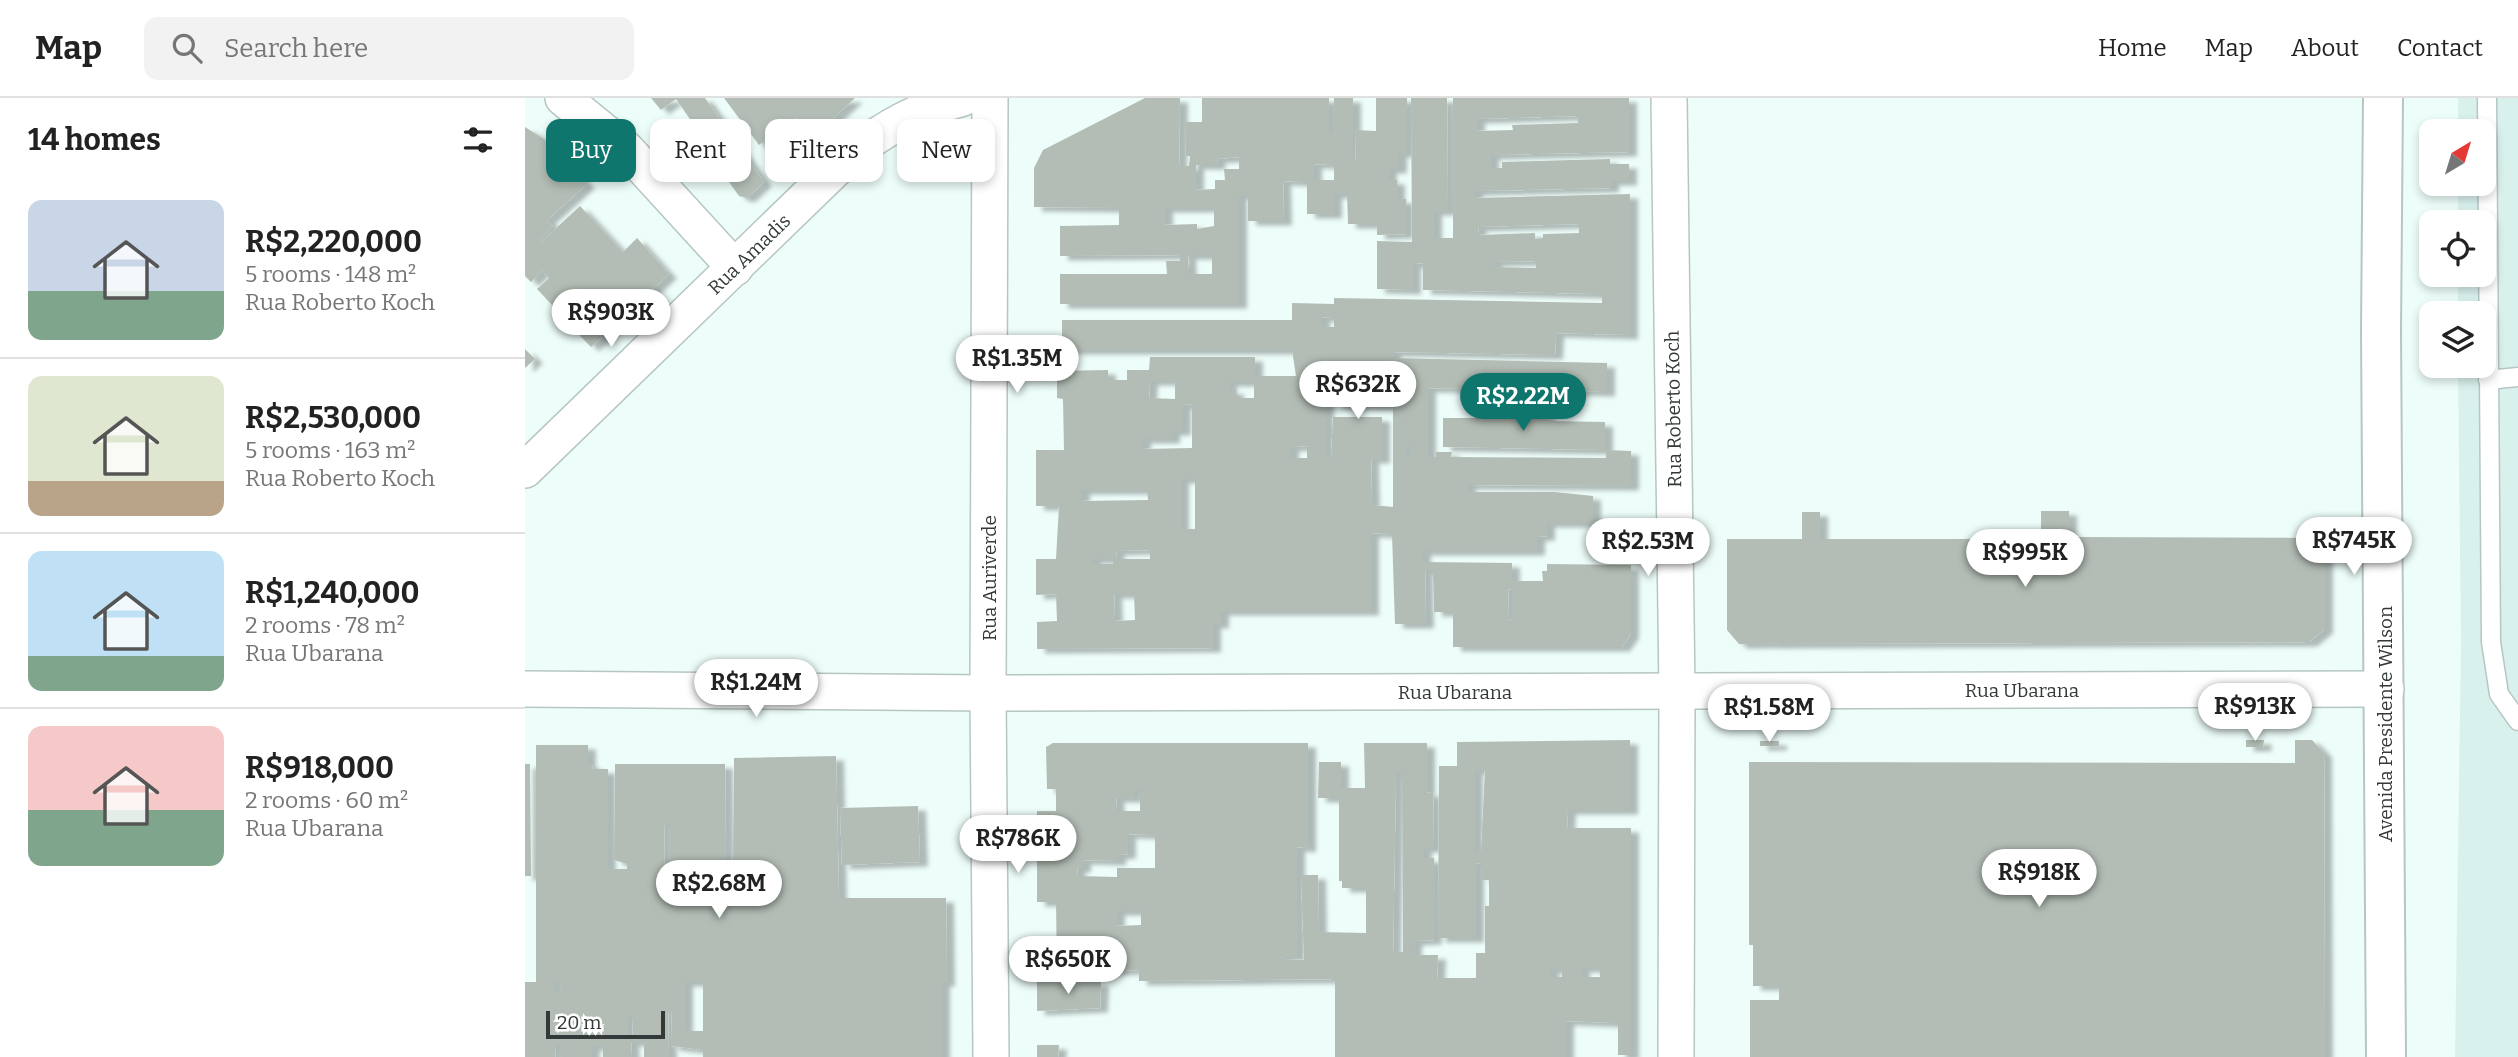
<!DOCTYPE html>
<meta charset="utf-8">
<style>
body{margin:0;font-family:Bitter,serif;background:#f2f2f2;color:#222;height:100vh;display:flex;flex-direction:column;font-size:26px;white-space:nowrap}
*{box-sizing:border-box;margin:0}
p{font-size:23px;color:#767676}
.icon{flex:none;width:38px;height:38px;fill:none;stroke:currentColor;stroke-width:2;stroke-linecap:round;stroke-linejoin:round}
.map{position:relative;flex:1;overflow:hidden}
.sheet{display:flex;flex-direction:column;background:#fff;width:525px}
.sheet>*{flex:none}
.hud{position:absolute;left:21px;top:21px;width:665px;height:63px;display:flex;gap:14px}
.needle{width:46px;rotate:38deg}
.tools{position:absolute;left:1894px;top:21px;display:grid;gap:14px}
.tools a{display:grid;place-items:center;width:77px;height:77px;border-radius:14px;background:#fff;box-shadow:0 4px 10px #0003;font-size:35px}
.scale{position:absolute;left:21px;bottom:18px;width:119px;box-sizing:border-box;padding-left:7px;border:4px solid #333938;border-top:0;font-size:19px;line-height:24px;white-space:nowrap;color:#333938;-webkit-text-stroke:5px #fff;paint-order:stroke}
.price{position:absolute;translate:-50% -60px;padding:0 16px;border-radius:24px;background:#fff;color:#222;font-size:23px;line-height:46px;filter:drop-shadow(0 2px 4px #0008)}
.price::after{content:'';position:absolute;left:50%;top:42px;width:21px;height:16px;margin-left:-10px;background:inherit;clip-path:polygon(0 0,100% 0,50% 100%)}
.price.current{background:#0f766e;color:#fff}
ul{padding:0;list-style:none}
li{display:flex;align-items:center;gap:21px;height:175px;padding:0 28px}
li+li{border-top:2px solid #e0e0e0}
li span{display:grid;place-items:center;flex:none;width:196px;height:140px;border-radius:14px;color:#555}
li>.icon{margin-inline-start:auto}
span .icon{width:84px;height:84px;fill:#fffc;stroke-width:1}
li b{font-size:30px}
h2{display:flex;justify-content:space-between;align-items:center;height:84px;padding:0 28px;font-size:30px}
.pill{padding:0 24px;border-radius:14px;background:#fff;box-shadow:0 4px 10px #0003;font-size:24px;line-height:63px}
.pill.current{background:#0f766e;color:#fff}
header{display:flex;align-items:center;gap:42px;box-sizing:border-box;height:98px;padding:0 35px;background:#fff;border-bottom:2px solid #e0e0e0}
header strong{font-size:33px}
nav{display:flex;gap:38px;margin-inline-start:auto;font-size:24px}
.search{width:490px;height:63px;background:#f2f2f2;display:flex;align-items:center;gap:18px;box-sizing:border-box;padding:0 24px;border-radius:14px;color:#767676;font-size:26px}
main{display:flex;flex:1;min-height:0}
.map>svg:first-child{display:block}
.built{fill:#d9f1ed}
.building{fill:#b3bdb5;fill-rule:evenodd;filter:url(#shadow)}
.lines{fill:none;stroke-linecap:round;stroke-linejoin:round}
.lane-casing{stroke:#b6c6c3;stroke-width:21}
.street-casing{stroke:#b6c6c3;stroke-width:38}
.secondary-casing{stroke:#b6c6c3;stroke-width:42}
.lane{stroke:#fff;stroke-width:18}
.street{stroke:#fff;stroke-width:35}
.secondary{stroke:#fff;stroke-width:38}
.labels{text-anchor:middle;stroke-width:5;stroke-linejoin:round;paint-order:stroke}
.street-label{font-size:19px;fill:#333938;stroke:#fff}
</style>
<header>
<strong>Map</strong>
<div class="search"><svg class="icon" aria-label="search" viewBox="0 0 24 24"><circle cx="10" cy="10" r="6"/><path d="M15 15l6 6"/></svg>Search here</div>
<nav><a>Home</a><a>Map</a><a>About</a><a>Contact</a></nav>
</header>
<main>
<section class="sheet">
<h2>14 homes<svg class="icon" aria-label="filters" viewBox="0 0 24 24"><path d="M4 7h16M4 17h16"/><circle cx="9" cy="7" r="2"/><circle cx="15" cy="17" r="2"/></svg></h2>
<ul>
<li><span style="background:linear-gradient(#c9d6e8 65%,#7fa58c 0)"><svg class="icon" aria-label="home" viewBox="0 0 24 24"><path d="M3 11l9-7 9 7M6 9v11h12V9"/></svg></span><div><b>R$2,220,000</b><p>5 rooms · 148 m²</p><p>Rua Roberto Koch</p></div></li>
<li><span style="background:linear-gradient(#dfe7d0 75%,#b9a48a 0)"><svg class="icon" aria-label="home" viewBox="0 0 24 24"><path d="M3 11l9-7 9 7M6 9v11h12V9"/></svg></span><div><b>R$2,530,000</b><p>5 rooms · 163 m²</p><p>Rua Roberto Koch</p></div></li>
<li><span style="background:linear-gradient(#bfe0f5 75%,#7fa58c 0)"><svg class="icon" aria-label="home" viewBox="0 0 24 24"><path d="M3 11l9-7 9 7M6 9v11h12V9"/></svg></span><div><b>R$1,240,000</b><p>2 rooms · 78 m²</p><p>Rua Ubarana</p></div></li>
<li><span style="background:linear-gradient(#f6c9c9 60%,#7fa58c 0)"><svg class="icon" aria-label="home" viewBox="0 0 24 24"><path d="M3 11l9-7 9 7M6 9v11h12V9"/></svg></span><div><b>R$918,000</b><p>2 rooms · 60 m²</p><p>Rua Ubarana</p></div></li>
</ul>
</section>
<div class="map">
<svg width="1993" height="959" viewBox="0 0 1993 959">
<defs>
<filter id="shadow"><feDropShadow dx="8" dy="4.5" stdDeviation="2" flood-color="#0004"/></filter>
</defs>
<rect width="100%" height="100%" fill="#edfdfa"/>
<!-- built -->
<path class="built" d="M1933,0H1993V959H1930L1936,546L1933,268H1958V215H1933V177H1958V124H1933V86H1958V33H1933Z"/>
<!-- building -->
<g class="building">
<path d="M126,0H180L239,84L222,100L214,98L194,70L188,74L174,57L180,52L172,40L176,37L151,1L136,12Z"/>
<path d="M199,0H330L287,40L271,20L234,47Z"/>
<path d="M620,0H655L654,68H664L665,58H661V24H677V0H804V34H809V0H828V63H831L830,32L851,33V0H882V55H874V71H864V82H872V101H881V136L852,137V126H823L822,96H809V116H782V84L758,83L759,123H723V97H714V206H535V176H642L641,163H655V157L535,158V128L594,127V110L509,109V70L518,52ZM714,59V71H699L700,82H690V91L671,92V67H693L692,61ZM789,66L809,67V82H789ZM640,110H689V128L672,131V126L640,127ZM663,157H687V176H664Z"/>
<path d="M886,0H922L923,113H909V140H928V0H1104V54L966,57V70H977V64L1085,61V66H1104V83H1086V90L950,93V100L1105,96V237L1031,235L1030,257L868,254V260L1082,265V294L903,290V359H911V354H927L926,359L1081,360V352L1106,353V388L943,387V394H1030L1068,398V425H1022V438L1012,439V453H898V464L987,465V483H1018L1017,473H1022V466L1106,467V536L1097,549H928V514H909L908,472H900L901,526H870L867,436L846,435V513H696V526H688V550L512,551V524L532,523L531,496L511,497V461H531L534,408H511V352H539L538,301L532,300V273L583,272V282H602V272H624L625,259H730V278H771L767,252H537V222H767V205L809,206V200L1077,205V196L898,192V165L888,166V192L852,191V143L887,144ZM1052,18L1053,25L987,27L988,32L952,33V21ZM1054,126V135L1018,136V140L1010,141V135L954,137L953,129ZM1011,163V170L969,169V164ZM797,219L809,220V229H797ZM625,283H650V301L624,300ZM704,284H729V300H711V292H704ZM801,300H810V307L868,308V409L847,407L846,361H857V319H808L806,360H801ZM667,306V350L618,351V341H647V333H658V307ZM782,348V360H766V349ZM881,348H886V358H881ZM656,381H670V431H656ZM557,392H622L623,402L557,403ZM625,452V461H592L591,453ZM568,461H588V466H568ZM983,491L988,492V521L984,522ZM589,496H609L610,522L590,523Z"/>
<path d="M0,29L19,41L62,86L22,122L28,128L15,141L17,143L55,108L98,154L112,140L144,176L66,249L39,221L51,210L38,197L27,207L12,191L24,180L17,173L6,184L0,178Z"/>
<path d="M0,251L10,261L0,270Z"/>
<path d="M977,315L1022,316L1023,323L1080,324V352L918,349V320H977Z"/>
<path d="M1516,413H1544V439L1800,440V531L1784,544L1214,546L1202,532V441H1277V414H1295V441H1516Z"/>
<path d="M1105,642V712H1043L1042,730H1106V957H1093V925L1041,923V959H810V881L614,883V872L532,875L531,804H512V713H531V691H522L521,649L528,645H783V750L772,749V859H757L758,861L779,862L776,777H793L794,834L841,835V790H817V783H814V700H793L794,664H816V690H840L839,645H902V695L908,694L909,750H899V760H909V842L889,843V857H913L912,880H951V855H960V808H964V782H957V766L951,765V840H913L914,668H932V644ZM950,672H960L956,753H950ZM871,675H877L878,854H868ZM609,692H615V713H592L591,700H609ZM603,736L630,737V770H592V779L553,778L552,770H558V762L593,763V757L603,756ZM592,813H616V827L592,828ZM1057,870H1074L1075,879H1057ZM1026,871H1037V879H1026Z"/>
<path d="M1721,642H1739L1738,649H1721Z"/>
<path d="M1770,642H1787L1799,655L1800,959H1225V902H1254V888H1228V847H1224V664L1770,665Z"/>
<rect x="1235" y="643" width="19" height="5"/>
<path d="M11,647H63V666H68L67,671H83V771H102V766L89,762L90,666H200L201,766H208L209,660L311,658L314,800H421L422,884H417V959H178V952L146,948L147,913H143L144,959H119V944H106L107,959H78V948H67V959H36V947H31L30,959H0V884H11ZM139,726H145V795H140ZM30,884H36V894H30ZM160,884H178V933H160ZM103,918H107L108,937H103Z"/>
<path d="M0,666H5L6,778H0Z"/>
<path d="M393,708L395,764L317,767L315,710Z"/>
<path d="M512,884H576L575,910L512,913Z"/>
<path d="M512,947H534L533,959H512Z"/>
</g>
<g class="lines">
<defs>
<g id="lane">
<path d="M1962,0L1966,544L1974,596L1993,623"/>
<path d="M1963,282L1993,279"/>
</g>
<g id="street">
<path d="M38,0L102,52L210,170"/>
<path d="M465,0L463,595L466,959"/>
<path d="M1144,0L1152,593L1151,959"/>
<path d="M0,372L325,57C363,28 392,12 438,0"/>
<path d="M0,591L463,595L1861,591"/>
</g>
<path id="secondary" d="M1858,0L1856,233L1861,959"/>
</defs>
<!-- lane casing -->
<use href="#lane" class="lane-casing"/>
<!-- street casing -->
<use href="#street" class="street-casing"/>
<!-- secondary casing -->
<use href="#secondary" class="secondary-casing"/>
<!-- lane -->
<use href="#lane" class="lane"/>
<!-- street -->
<use href="#street" class="street"/>
<!-- secondary -->
<use href="#secondary" class="secondary"/>
</g>
<g class="labels">
<!-- street labels -->
<g class="street-label">
<text transform="translate(224 156) rotate(-44)" y="7">Rua Amadis</text>
<text transform="translate(1148 311) rotate(-91)" y="7">Rua Roberto Koch</text>
<text transform="translate(464 480) rotate(-90)" y="7">Rua Auriverde</text>
<text x="1497" y="599">Rua Ubarana</text>
<text x="930" y="601">Rua Ubarana</text>
<text transform="translate(1860 626) rotate(-90)" y="7">Avenida Presidente Wilson</text>
</g>
</g>
</svg>
<div class="tools">
<a><svg class="needle" viewBox="-14 -14 28 28"><path d="M0-13l5 13h-10z" fill="#e53935"/><path d="M0 13l5-13h-10z" fill="#767676"/></svg></a>
<a><svg class="icon" aria-label="locate" viewBox="0 0 24 24"><circle cx="12" cy="12" r="6"/><path d="M12 2v4M12 18v4M2 12h4M18 12h4"/></svg></a>
<a><svg class="icon" aria-label="layers" viewBox="0 0 24 24"><path d="M12 4l9 5-9 5-9-5zM3 14l9 5 9-5"/></svg></a>
</div>
<div class="scale">20 m</div>
<b class="price" style="left:86px;top:251px">R$903K</b>
<b class="price" style="left:492px;top:297px">R$1.35M</b>
<b class="price" style="left:833px;top:323px">R$632K</b>
<b class="price current" style="left:998px;top:335px">R$2.22M</b>
<b class="price" style="left:1829px;top:479px">R$745K</b>
<b class="price" style="left:1123px;top:480px">R$2.53M</b>
<b class="price" style="left:1500px;top:491px">R$995K</b>
<b class="price" style="left:231px;top:621px">R$1.24M</b>
<b class="price" style="left:1730px;top:645px">R$913K</b>
<b class="price" style="left:1244px;top:646px">R$1.58M</b>
<b class="price" style="left:493px;top:777px">R$786K</b>
<b class="price" style="left:1514px;top:811px">R$918K</b>
<b class="price" style="left:194px;top:822px">R$2.68M</b>
<b class="price" style="left:543px;top:898px">R$650K</b>
<div class="hud">
<a class="pill current">Buy</a>
<a class="pill">Rent</a>
<a class="pill">Filters</a>
<a class="pill">New</a>
</div>
</div>
</main>
